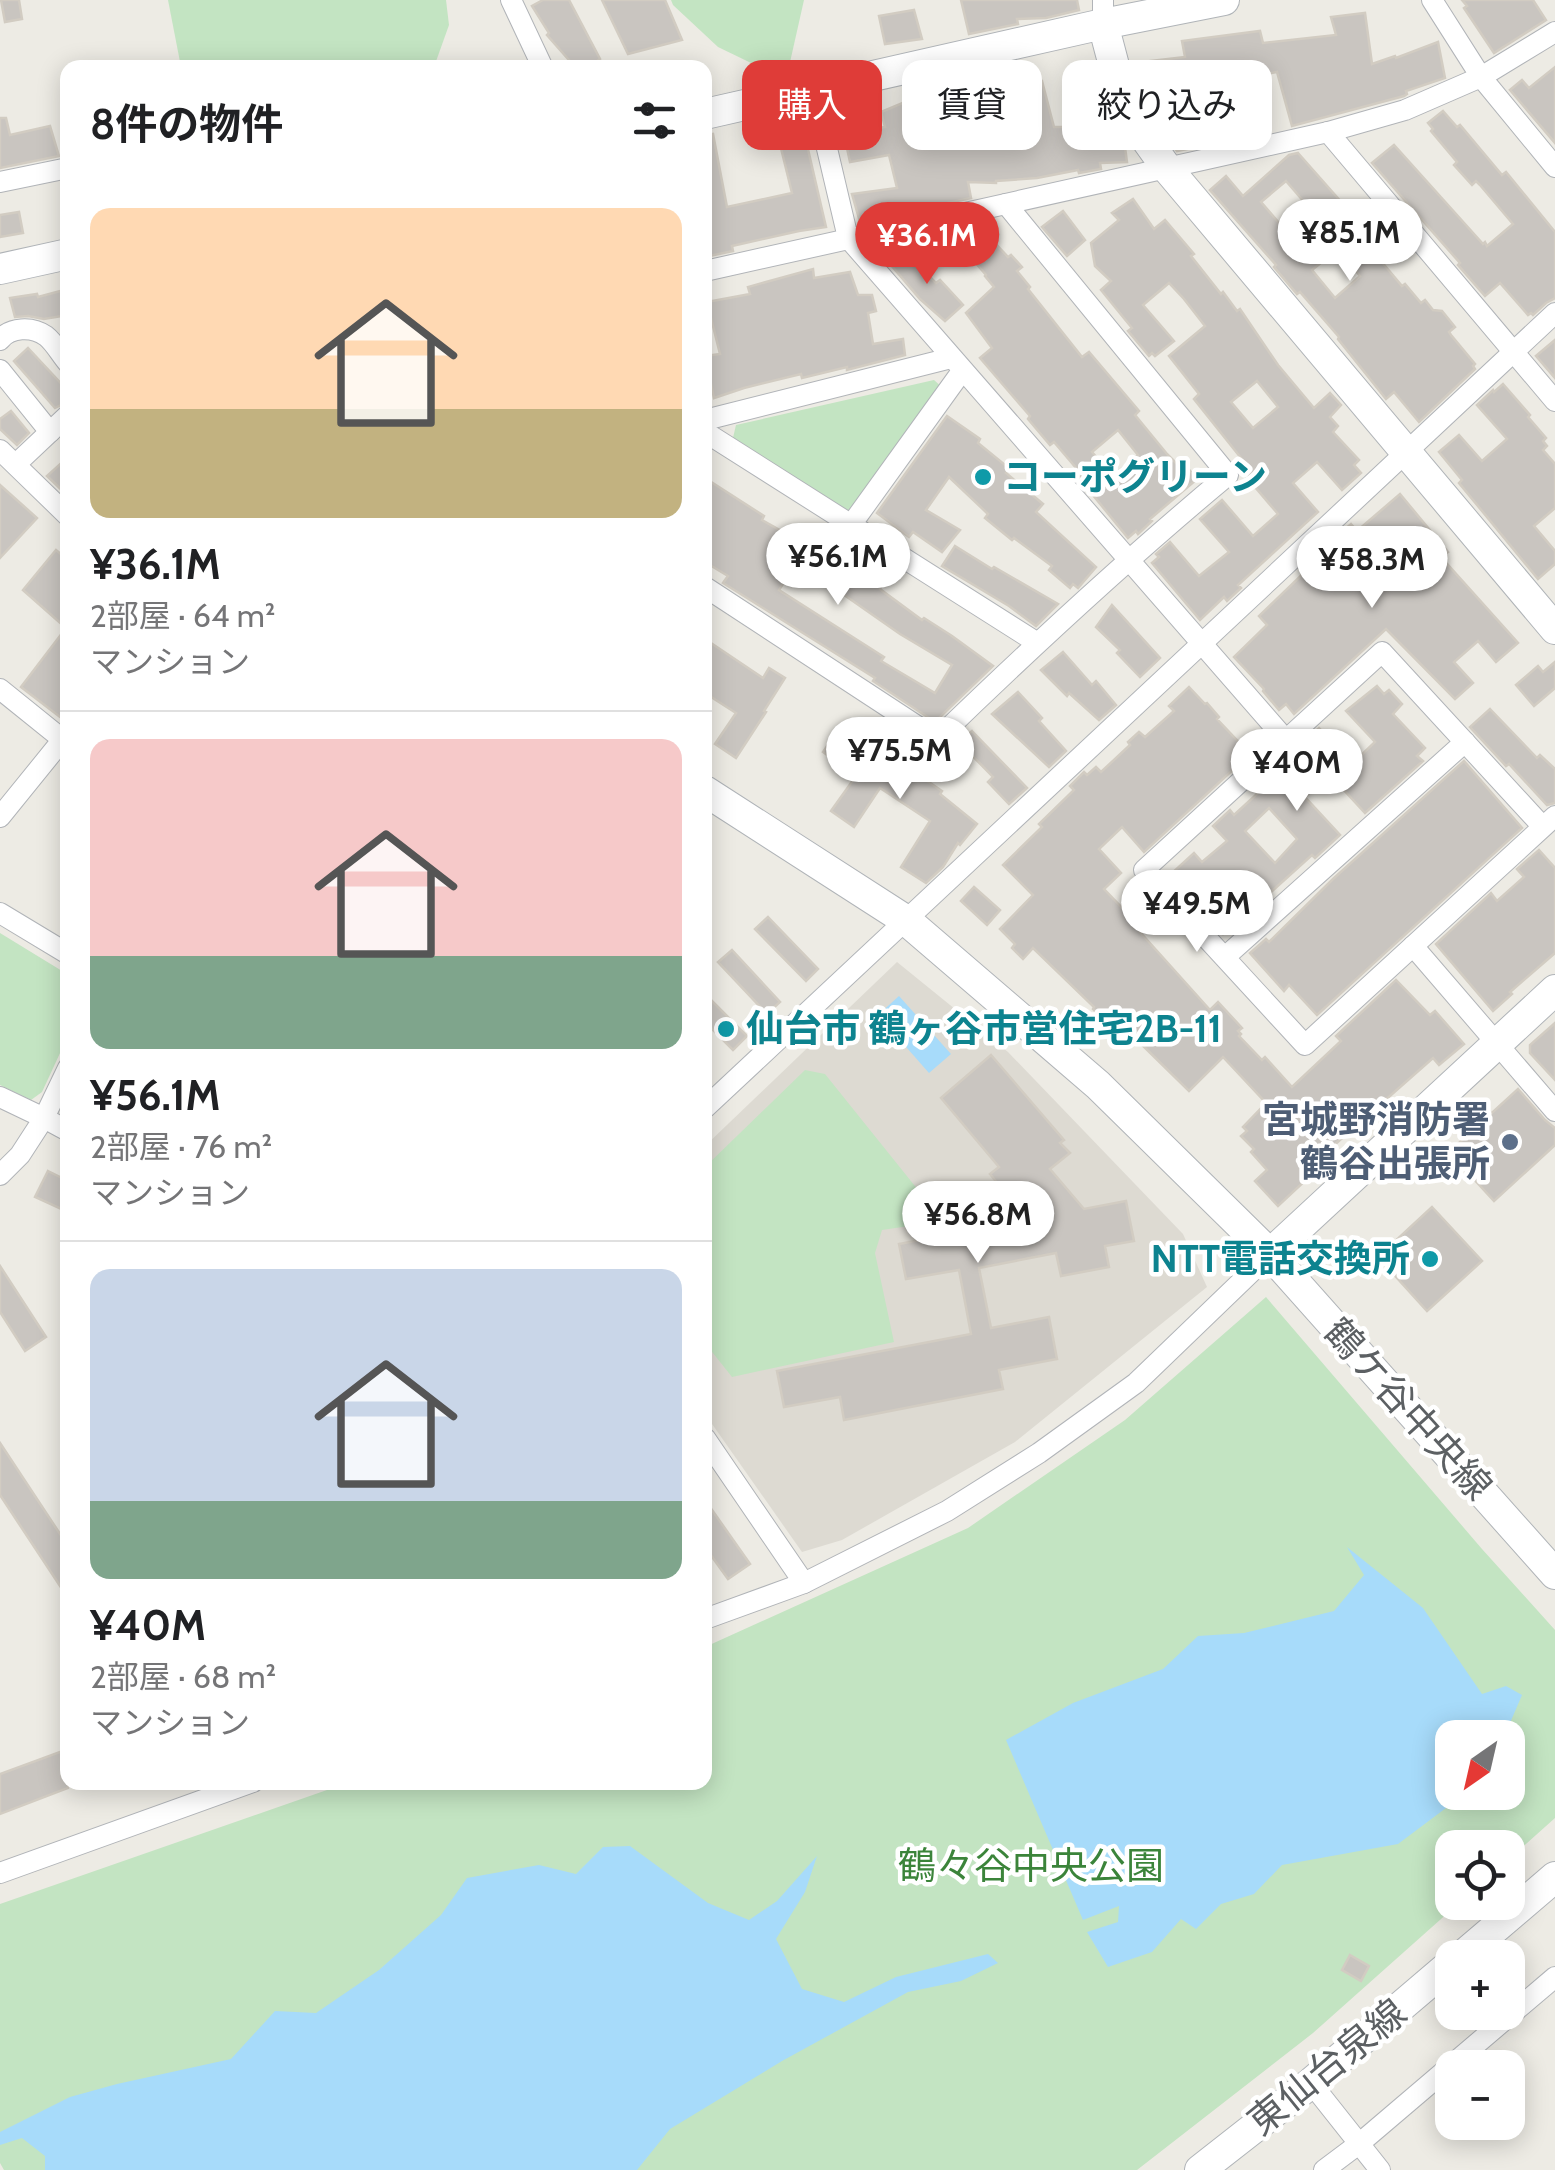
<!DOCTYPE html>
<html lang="ja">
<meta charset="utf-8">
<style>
body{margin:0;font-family:Cabin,"Noto Sans JP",sans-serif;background:#f6f6f6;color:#202124;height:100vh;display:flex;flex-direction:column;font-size:38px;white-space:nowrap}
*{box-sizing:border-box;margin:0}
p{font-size:32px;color:#757577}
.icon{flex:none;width:55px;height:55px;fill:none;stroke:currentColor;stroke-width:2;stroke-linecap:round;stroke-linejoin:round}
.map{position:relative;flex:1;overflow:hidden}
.sheet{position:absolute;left:60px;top:60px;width:652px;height:1730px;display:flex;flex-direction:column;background:#fff;border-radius:20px;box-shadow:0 5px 25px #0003}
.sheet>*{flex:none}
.top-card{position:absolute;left:742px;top:60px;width:662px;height:90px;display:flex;gap:20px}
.needle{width:65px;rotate:214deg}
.tools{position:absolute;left:1435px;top:1720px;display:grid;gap:20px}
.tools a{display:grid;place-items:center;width:90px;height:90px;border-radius:20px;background:#fff;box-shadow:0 5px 25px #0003;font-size:50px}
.price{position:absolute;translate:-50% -85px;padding:0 22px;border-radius:35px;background:#fff;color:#222;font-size:32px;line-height:65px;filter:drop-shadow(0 2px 5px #0008)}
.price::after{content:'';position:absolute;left:50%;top:60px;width:30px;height:22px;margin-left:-15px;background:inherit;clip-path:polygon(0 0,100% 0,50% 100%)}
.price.current{background:#df3c38;color:#fff}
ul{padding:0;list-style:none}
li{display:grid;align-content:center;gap:20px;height:530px;padding:0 30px}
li+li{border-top:2px solid #e0e0e0}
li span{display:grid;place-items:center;height:310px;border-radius:20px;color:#555}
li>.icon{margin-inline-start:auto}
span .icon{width:180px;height:180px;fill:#fffc;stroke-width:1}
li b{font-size:42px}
h2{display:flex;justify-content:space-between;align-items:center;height:120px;padding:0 30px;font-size:42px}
.pill{padding:0 35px;border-radius:20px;background:#fff;box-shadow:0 5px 25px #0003;font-size:35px;line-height:90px}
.pill.current{background:#df3c38;color:#fff}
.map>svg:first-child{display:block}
.education{fill:#dddad2}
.green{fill:#c3e4c2;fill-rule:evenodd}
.water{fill:#a7dbfa}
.building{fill:#c9c5c0;stroke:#d2ccc2;stroke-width:2.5;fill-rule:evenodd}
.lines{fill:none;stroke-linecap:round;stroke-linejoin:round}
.street-casing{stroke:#b1b4b8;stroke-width:22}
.secondary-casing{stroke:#b0b4b8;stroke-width:32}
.street{stroke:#fff;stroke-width:20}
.secondary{stroke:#fff;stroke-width:30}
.culture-dot{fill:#0f9aa8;stroke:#fff;stroke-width:4}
.service-dot{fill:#5c6f8a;stroke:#fff;stroke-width:4}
.labels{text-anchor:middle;stroke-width:9;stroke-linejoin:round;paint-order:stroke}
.culture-label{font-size:38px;font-weight:bold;fill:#0d838f;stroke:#fff;text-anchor:start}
.service-label{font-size:38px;font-weight:bold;fill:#4e5e75;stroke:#fff;text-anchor:end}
.street-label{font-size:38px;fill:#5c6063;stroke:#fff}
.park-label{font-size:38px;fill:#3b843a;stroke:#fff}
</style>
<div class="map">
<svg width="1555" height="2170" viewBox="0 0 1555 2170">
<rect width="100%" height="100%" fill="#edebe4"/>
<!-- education -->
<path class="education" d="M897,962L1008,1052L1183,1234L1207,1287L1015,1442L842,1540L802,1552L705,1414V1146Z"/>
<!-- green -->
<g class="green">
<path d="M168,0H446L449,25L434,67H181Z"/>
<path d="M671,0H804L786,80L718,47L673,5Z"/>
<path d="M934,380L944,389L851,516L732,442L736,425Z"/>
<path d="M0,933L67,974V1038L42,1092L31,1100L0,1085Z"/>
<path d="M805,1070L825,1074L943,1221L882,1230L875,1253L894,1342L732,1377L705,1343V1167Z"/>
<path d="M1266,1297L1482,1549L1555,1630V1818L1508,1860V1848H1452V1902L1459,1903L1313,2033L1137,2170H4L0,2163V1904L347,1783L705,1782V1647L968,1528L1125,1420ZM1452,1738H1508V1792H1452Z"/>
</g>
<!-- water -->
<g class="water">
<path d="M899,996L951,1054L929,1073L878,1015Z"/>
<path d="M1347,1547L1423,1608L1482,1694L1506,1686L1522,1695L1504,1737L1452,1738V1792L1466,1793L1398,1844L1282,1865L1254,1894L1221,1904L1196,1929L1181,1919L1152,1952L1108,1967L1087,1932L1118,1922L1119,1906L1083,1920L1006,1740L1073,1703L1163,1669L1198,1636L1244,1633L1334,1611L1364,1575Z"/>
<path d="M630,1846L708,1903L749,1920L777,1901L817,1856L805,1892L776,1939L802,1989L844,2002L896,1977L988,1954L998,1963L961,1981L908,1992L782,2061L670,2129L637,2170H45V2156L22,2138L0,2145V2132L70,2097L117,2084L231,2059L275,2011L316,2013L379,1970L441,1915L467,1878L539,1865L576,1874L603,1847Z"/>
</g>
<!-- building -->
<g class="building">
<path d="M1,0H19L22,19L5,22Z"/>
<path d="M543,0H569L600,59L588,68H576L547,35L549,33L532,6Z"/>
<path d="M602,0H665L682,40L628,54Z"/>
<path d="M961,0H1077L1079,10L1046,18L1017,19L1018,24L969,34Z"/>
<path d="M1462,0H1533L1546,20L1494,53L1464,8L1467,6Z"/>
<path d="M914,10L922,39L885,44L879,16Z"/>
<path d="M1365,13L1372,64L1395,56L1396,58L1438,42L1445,78L1406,91L1407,94L1404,96L1292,126L1277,72L1229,80L1238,134L1201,143L1202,146L1177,151L1163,131L1162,125L1158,124L1156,98L1146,100L1133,63L1185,57L1182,41L1260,31L1263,43L1336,35L1331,17Z"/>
<path d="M1555,67V143L1510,90L1522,80L1529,88Z"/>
<path d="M1042,81L1054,127H1097L1098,137L1118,131L1124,140L1127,162L1100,163L1101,169L1079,173L1078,170L1037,178L996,181V183L968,182L971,198L860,222L852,194L897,188L889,155L850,162L844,134L885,127L881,112L905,102L909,116L973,109L972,104L1016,97L1014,87Z"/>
<path d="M1443,111L1457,127L1460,125L1502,175L1506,172L1555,232V298L1546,303L1533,315L1531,313L1528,315L1500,283L1485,296L1458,265L1460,263L1372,163L1394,145L1483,244L1485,242L1487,246L1513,224L1480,185L1476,181L1472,185L1454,165L1457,162L1431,131L1433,129L1428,123Z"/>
<path d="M0,118H6L10,135L50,126L59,156L0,168Z"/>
<path d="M804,132L826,227L799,231L732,246L733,251L705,257V135L713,134L727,207L792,193L778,136Z"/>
<path d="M1298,153L1388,255L1381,261L1402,286L1405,284L1421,303L1425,300L1433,310L1442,311L1455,327L1449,332L1451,335L1475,364L1473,366L1475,369L1419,422L1394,392L1386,399L1338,339L1339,337L1300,292L1297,294L1274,267L1276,265L1210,190L1226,176L1243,196L1289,155ZM1286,181L1311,210L1286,231L1261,202ZM1338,249L1360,276L1335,298L1312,270Z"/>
<path d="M1133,199L1154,229L1165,220L1194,254L1191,256L1221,294L1223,292L1237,311L1240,309L1278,365L1314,408L1330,393L1341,405L1330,417L1338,426L1333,432L1359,460L1354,465L1361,473L1342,490L1317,462L1293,483L1318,512L1238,585L1241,588L1227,601L1224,597L1200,620L1152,563L1159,557L1156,554L1170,542L1199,576L1229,552L1200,519L1222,500L1253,536L1278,514L1243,473L1249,468L1194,399L1199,394L1169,356L1205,326L1184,299L1169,283L1143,305L1174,341L1155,356L1152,353L1149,356L1128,331L1132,328L1101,290L1111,281L1095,266L1091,243L1119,220L1112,213ZM1257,381L1278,407L1253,428L1231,402Z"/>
<path d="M1063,211L1085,240L1067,256L1042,227Z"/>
<path d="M19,212L23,233L0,237V215Z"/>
<path d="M979,226L1008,257L1011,255L1022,267L1017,271L1030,287L1028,289L1082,357L1089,352L1139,411L1135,415L1167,454L1176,463L1180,459L1197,479L1150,519L1152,521L1138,534L1136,531L1128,538L1079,478L1082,475L1054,442L1050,445L1028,419L1030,416L980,358L992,348L966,313L994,287L985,276L986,275L956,240ZM1118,430L1138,455L1113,476L1092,452Z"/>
<path d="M905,251L936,283L940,280L963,305L945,321L920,299L891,265Z"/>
<path d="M813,269L814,278L850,272L858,295H872L876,311L868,313L873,344L903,339L905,355L847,370V367L802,378L801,374L744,388L714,398L705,356L720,354L707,302L750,294L748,287Z"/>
<path d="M68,289V315L44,319L28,316L15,317L10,298L37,294L38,297Z"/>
<path d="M1555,340V378L1536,356Z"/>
<path d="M28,348L68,391L67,402L55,408L14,361Z"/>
<path d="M1503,384L1530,415L1528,417L1546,438L1543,441L1547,446L1543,450L1555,464V508L1534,526L1555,551V564L1538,579L1459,483L1462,480L1439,452L1459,435L1482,461L1507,439L1477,405L1493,390L1494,392Z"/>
<path d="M11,411L29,433L17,445L0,429V419Z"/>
<path d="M947,416L980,439L978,443L1010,469L1006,473L1043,504L1036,512L1096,567L1078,588L1073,584L1070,588L1049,570L1052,566L1014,538L1012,540L985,518L988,514L949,477L926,510L960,530L942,552L913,532L909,537L877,513Z"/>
<path d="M68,457V496L47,476Z"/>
<path d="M705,478L764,516L762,520L881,587L880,589L922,620L924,618L952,636L993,666L935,722L873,681L875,678L723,583L728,576L705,562ZM797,562L900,634L952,665L935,693L881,661L884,657L779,590Z"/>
<path d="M0,485L37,518L0,558Z"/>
<path d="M1400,494L1448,552L1441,557L1518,643L1496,662L1478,641L1454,662L1473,683L1455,699L1386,629L1294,714L1286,704L1279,710L1263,691L1264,689L1234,657L1267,625L1259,616L1338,540L1336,537L1351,524L1357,531Z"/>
<path d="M955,546L992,569L994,567L1058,604L1036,626L1009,606L942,566Z"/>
<path d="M56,550L68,560V720H64L21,687L66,628L23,590Z"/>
<path d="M1112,605L1160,658L1140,677L1117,653L1120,650L1096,627Z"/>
<path d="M705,639L763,678L769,668L785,678L764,711L766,712L736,758L715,744L736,713L705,693Z"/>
<path d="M1063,652L1092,685L1096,681L1116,705L1099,720L1069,693L1067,696L1041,670Z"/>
<path d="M1555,662V688L1534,706L1516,685L1538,666L1543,672Z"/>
<path d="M1377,686L1384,694L1389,690L1402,704L1393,714L1425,748L1417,756L1423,761L1365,813L1329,774L1305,797L1340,835L1315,858L1312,855L1270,893L1268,892L1244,914L1247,918L1231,933L1228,929L1223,934L1198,908L1200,906L1171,874L1194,853L1202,862L1227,841L1213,826L1230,810L1234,815L1258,793L1253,789L1271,772L1277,778L1304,757L1297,749L1319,728L1352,764L1375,742L1346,711ZM1269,808L1297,839L1275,863L1245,831Z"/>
<path d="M1189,687L1205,704L1207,703L1219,717L1217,719L1250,754L1144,852L1122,827L1099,849L1121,873L1104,889L1131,917L1142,930L1140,932L1210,1010L1218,1002L1242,1028L1238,1031L1241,1034L1239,1036L1262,1060L1265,1057L1292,1087L1341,1041L1336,1036L1396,980L1430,1015L1435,1011L1464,1044L1439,1065L1433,1058L1332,1147L1336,1152L1278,1206L1255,1181L1267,1170L1251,1152L1254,1149L1241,1136L1247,1131L1243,1127L1266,1103L1223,1057L1189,1091L1132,1035L1127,1032L1121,1038L1093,1009L1094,1007L1033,948L1023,959L1012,948L1015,944L1000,929L1033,895L1003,865L1042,827L1039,824L1074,790L1070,786L1084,772L1087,775L1096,767L1101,772L1130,745L1128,742L1139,732L1145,737L1174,711L1169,706Z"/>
<path d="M1018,692L1042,718L1039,721L1066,751L1049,767L992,714Z"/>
<path d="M1490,709L1537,758L1540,755L1555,769V803L1547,805L1509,764L1506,766L1470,727Z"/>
<path d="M839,729L873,753L878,747L942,791L940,794L977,824L960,845L958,843L943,867L926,883L901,867L930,821L880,788L854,827L831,811L856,776L823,752Z"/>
<path d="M972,731L1027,788L1009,804L988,782L993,777L959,742Z"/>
<path d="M1464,761L1522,828L1317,1015L1289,985L1284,991L1250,953L1266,939L1269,942L1333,879Z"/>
<path d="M1539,850L1555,868V953L1510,992L1512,994L1493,1011L1436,944L1491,893L1497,901L1524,877L1517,869Z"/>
<path d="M974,887L1000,910L987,925L961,901Z"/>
<path d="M768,917L818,969L806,981L755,929Z"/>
<path d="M732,950L780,1002L767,1014L718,962Z"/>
<path d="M705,994L747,1036L733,1050L705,1022Z"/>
<path d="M1555,1023V1080L1530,1053V1045Z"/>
<path d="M991,1055L1064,1140L1060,1143L1070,1153L1050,1169L1084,1209L1126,1201L1134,1241L1105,1246L1109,1267L1061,1276L1056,1253L979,1268L991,1328L1049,1317L1057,1359L999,1370L1003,1389L844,1420L840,1397L784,1407L777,1371L971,1334L959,1270L906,1279L899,1244L1027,1220L990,1174L999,1167L941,1098Z"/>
<path d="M1518,1089L1545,1120L1555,1128V1145L1494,1201L1449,1152Z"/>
<path d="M48,1171L68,1181V1212L35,1197Z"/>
<path d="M1432,1207L1482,1261L1427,1311L1378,1257Z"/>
<path d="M0,1266L46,1337L25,1351L0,1312Z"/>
<path d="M0,1443L68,1546V1598L0,1495Z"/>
<path d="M705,1500L750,1564L728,1579L705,1547Z"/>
<path d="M68,1749V1788L0,1814V1774Z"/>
<path d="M1350,1955L1369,1966L1361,1981L1342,1970Z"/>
</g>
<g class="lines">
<defs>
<g id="street">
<path d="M511,0L543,68"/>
<path d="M1103,0V24"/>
<path d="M1432,0L1481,77L1555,167"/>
<path d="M813,89L848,238L1286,740"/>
<path d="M1328,132L1555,401"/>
<path d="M0,182L68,168"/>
<path d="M705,271L1328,132L1405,110L1481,77L1555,32"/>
<path d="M0,340C10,327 32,326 46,336C54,342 61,355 68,363"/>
<path d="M0,370L50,432"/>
<path d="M705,420L951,358"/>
<path d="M705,432L1036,642"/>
<path d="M0,450L68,516"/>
<path d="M16,464L68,415"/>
<path d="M851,525L962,371"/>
<path d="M705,587L937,739C1032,647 1127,559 1228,475L1006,204"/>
<path d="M0,689L62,739"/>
<path d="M0,817L68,733"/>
<path d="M1543,827L1382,652L1144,870L1305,1045L1555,816"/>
<path d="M0,913L68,954"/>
<path d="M1413,946L1555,1111"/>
<path d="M1225,957L1465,742"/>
<path d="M68,1068L44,1118L68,1131"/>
<path d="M0,1097L44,1118L20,1155L0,1175"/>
<path d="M705,1108L1555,313"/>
<path d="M705,1438L804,1583"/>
<path d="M705,1619L804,1583L947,1511L1039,1453L1136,1383L1270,1254"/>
<path d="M0,1873L253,1782"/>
<path d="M1311,2083L1380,2170"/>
<path d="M1324,2170L1360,2143L1555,1977"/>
</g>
<g id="secondary">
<path d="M1103,24L1117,77L1136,125L1166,167L1555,629"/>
<path d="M705,114L1103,24L1224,0"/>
<path d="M0,269L68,254"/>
<path d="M705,791L907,921L1098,1085L1270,1254L1555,1574"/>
<path d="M1270,1254L1555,990"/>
<path d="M1460,1958L1555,1877"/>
<path d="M1200,2170L1311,2083L1452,1963"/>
</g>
</defs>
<!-- street casing -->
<use href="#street" class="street-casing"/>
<!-- secondary casing -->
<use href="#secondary" class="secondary-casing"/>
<!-- street -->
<use href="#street" class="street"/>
<!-- secondary -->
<use href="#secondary" class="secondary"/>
</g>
<!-- markers -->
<g class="culture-dot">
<circle cx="983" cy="477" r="10"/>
<circle cx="726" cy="1029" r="10"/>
<circle cx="1430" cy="1259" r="10"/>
</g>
<circle class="service-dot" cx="1510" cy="1142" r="10"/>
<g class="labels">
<!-- culture labels -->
<g class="culture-label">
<text x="1003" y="490">コーポグリーン</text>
<text x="746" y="1042">仙台市 鶴ヶ谷市営住宅2B-11</text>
<text x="1410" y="1272" text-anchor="end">NTT電話交換所</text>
</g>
<!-- service labels -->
<g class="service-label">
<text x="1490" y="1133">宮城野消防署<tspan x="1490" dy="44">鶴谷出張所</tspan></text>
</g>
<!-- street labels -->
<g class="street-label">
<text transform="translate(1408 1409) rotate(48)" y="13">鶴ケ谷中央線</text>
<text transform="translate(1327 2067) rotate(-39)" y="13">東仙台泉線</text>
</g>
<!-- park labels -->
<g class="park-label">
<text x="1031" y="1879">鶴々谷中央公園</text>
</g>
</g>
</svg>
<div class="tools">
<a><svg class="needle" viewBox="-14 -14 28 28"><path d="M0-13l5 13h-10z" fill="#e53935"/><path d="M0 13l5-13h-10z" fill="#757577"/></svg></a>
<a><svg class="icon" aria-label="locate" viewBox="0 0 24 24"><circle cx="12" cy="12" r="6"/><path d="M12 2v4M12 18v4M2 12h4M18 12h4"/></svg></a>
<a>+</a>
<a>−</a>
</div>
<b class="price" style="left:1350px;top:284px">¥85.1M</b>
<b class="price current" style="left:927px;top:287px">¥36.1M</b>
<b class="price" style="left:838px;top:608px">¥56.1M</b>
<b class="price" style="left:1372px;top:611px">¥58.3M</b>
<b class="price" style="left:900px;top:802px">¥75.5M</b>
<b class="price" style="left:1297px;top:814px">¥40M</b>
<b class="price" style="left:1197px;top:955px">¥49.5M</b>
<b class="price" style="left:978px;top:1266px">¥56.8M</b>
<div class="top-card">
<a class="pill current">購入</a>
<a class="pill">賃貸</a>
<a class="pill">絞り込み</a>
</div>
<section class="sheet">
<h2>8件の物件<svg class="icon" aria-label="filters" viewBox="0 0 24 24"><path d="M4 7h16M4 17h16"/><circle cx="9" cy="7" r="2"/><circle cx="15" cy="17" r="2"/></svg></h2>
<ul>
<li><span style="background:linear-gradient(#ffd9b3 65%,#c2b280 0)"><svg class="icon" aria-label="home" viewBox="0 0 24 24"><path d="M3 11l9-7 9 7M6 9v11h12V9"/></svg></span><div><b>¥36.1M</b><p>2部屋 · 64 m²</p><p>マンション</p></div></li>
<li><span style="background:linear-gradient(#f6c9c9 70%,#7fa58c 0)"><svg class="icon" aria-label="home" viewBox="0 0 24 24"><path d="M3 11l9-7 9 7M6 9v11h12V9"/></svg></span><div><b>¥56.1M</b><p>2部屋 · 76 m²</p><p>マンション</p></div></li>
<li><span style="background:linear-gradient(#c9d6e8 75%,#7fa58c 0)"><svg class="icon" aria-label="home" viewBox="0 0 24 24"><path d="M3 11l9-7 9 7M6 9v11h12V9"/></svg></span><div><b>¥40M</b><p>2部屋 · 68 m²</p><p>マンション</p></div></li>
</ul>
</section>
</div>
